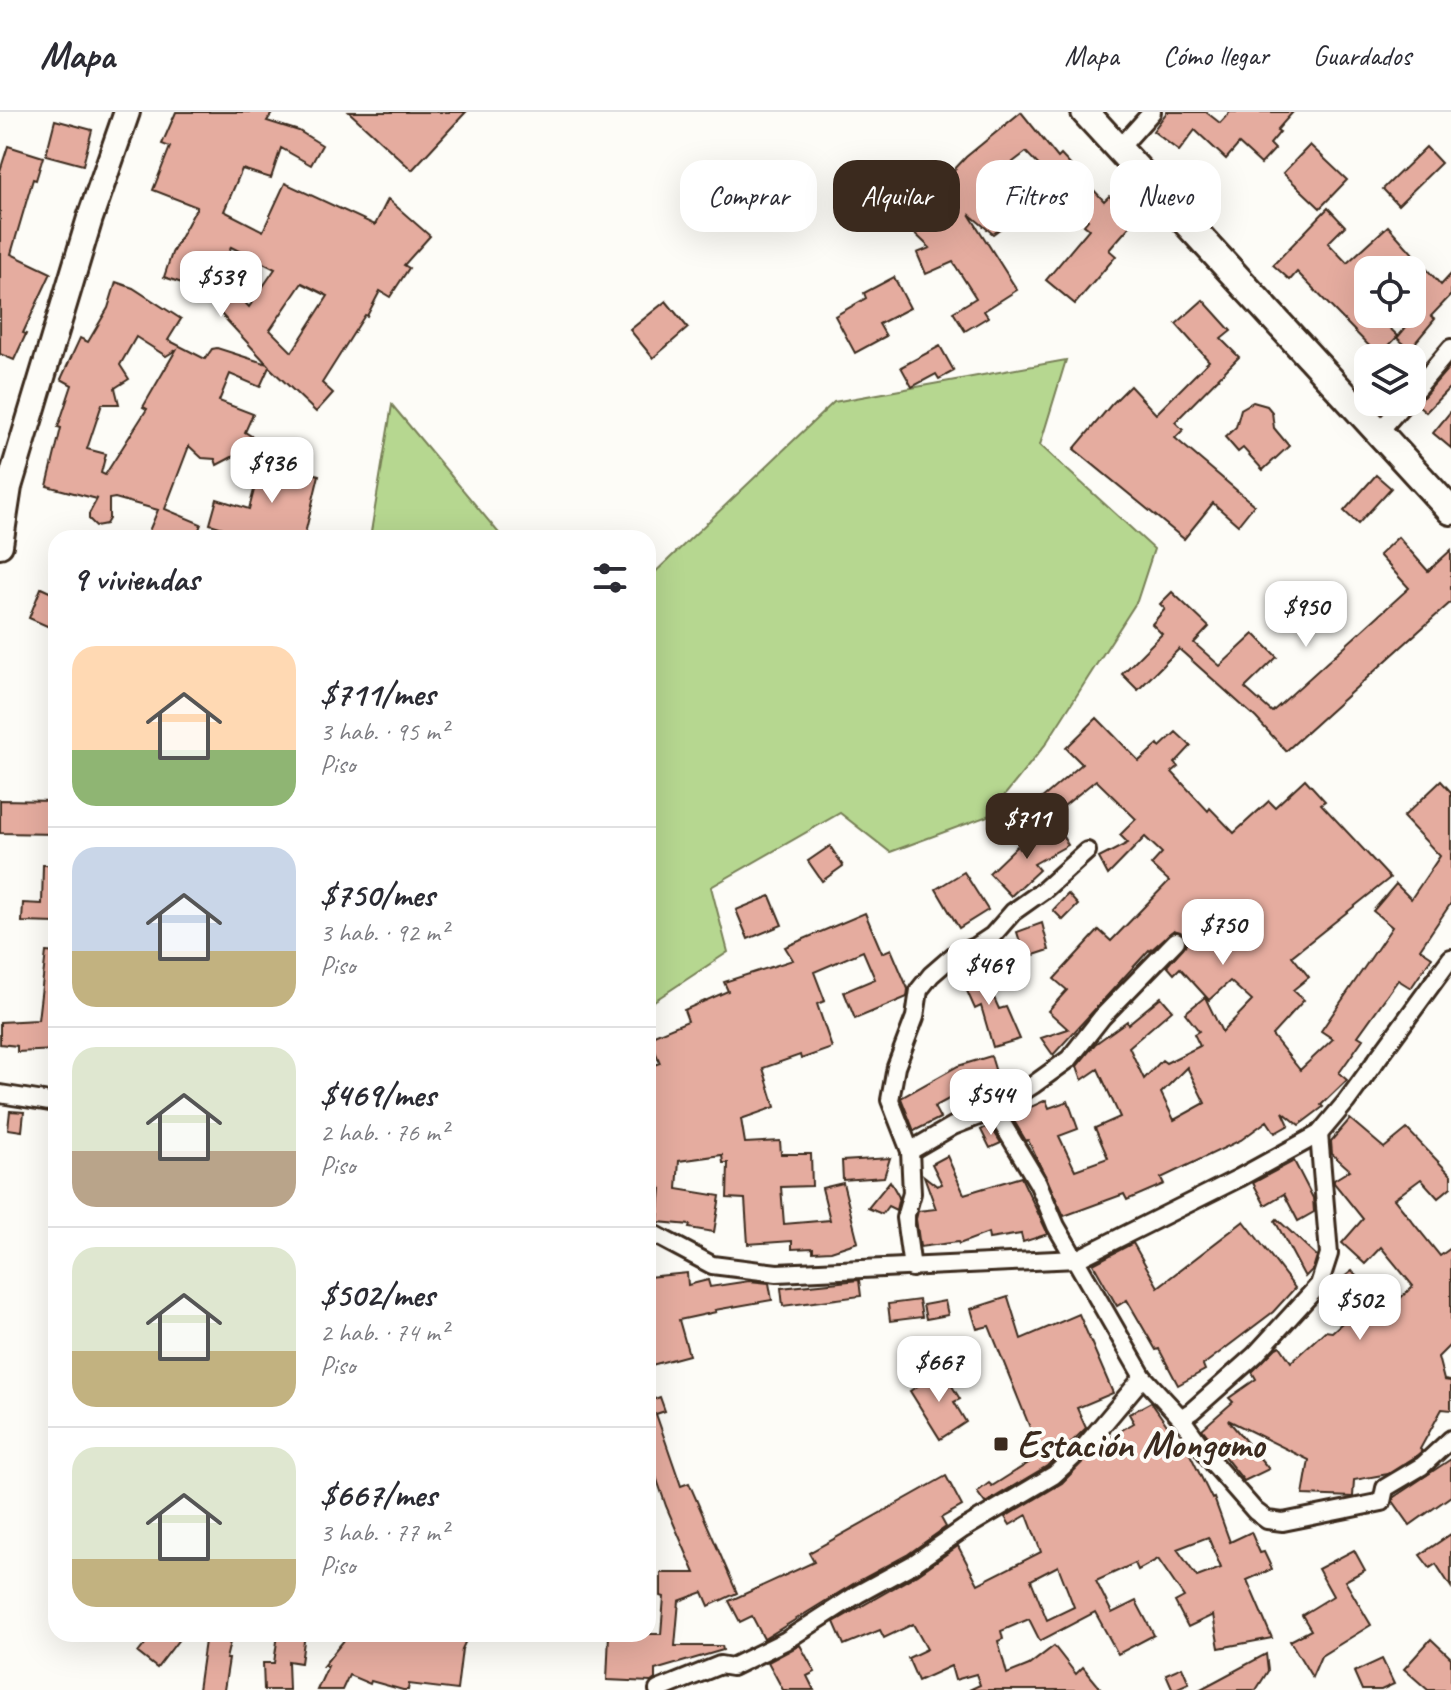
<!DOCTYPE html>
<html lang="es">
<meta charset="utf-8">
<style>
body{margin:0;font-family:Caveat,sans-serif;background:#f2f2f3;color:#2b2b33;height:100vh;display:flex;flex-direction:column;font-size:30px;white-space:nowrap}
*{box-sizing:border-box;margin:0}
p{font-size:26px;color:#7c7c81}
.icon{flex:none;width:44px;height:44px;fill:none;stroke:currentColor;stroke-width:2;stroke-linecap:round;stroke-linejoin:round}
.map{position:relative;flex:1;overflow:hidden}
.details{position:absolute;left:48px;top:418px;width:608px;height:1112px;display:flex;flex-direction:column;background:#fff;border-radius:24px;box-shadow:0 8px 32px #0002}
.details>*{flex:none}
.hud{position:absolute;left:680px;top:48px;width:650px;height:72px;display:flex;gap:16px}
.controls{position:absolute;left:1354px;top:144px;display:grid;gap:16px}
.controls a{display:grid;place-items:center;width:72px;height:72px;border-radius:16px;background:#fff;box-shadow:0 8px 32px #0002;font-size:40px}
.price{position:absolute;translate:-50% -68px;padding:0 18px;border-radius:16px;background:#fff;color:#222;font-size:26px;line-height:52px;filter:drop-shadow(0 2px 4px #0008)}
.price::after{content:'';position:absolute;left:50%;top:48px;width:24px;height:18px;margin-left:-12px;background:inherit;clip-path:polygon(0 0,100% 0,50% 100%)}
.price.selected{background:#3b2a1e;color:#fff}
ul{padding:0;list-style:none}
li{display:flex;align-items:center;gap:24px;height:200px;padding:0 24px}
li+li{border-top:2px solid #e1e1e2}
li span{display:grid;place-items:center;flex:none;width:224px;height:160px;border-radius:24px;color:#555}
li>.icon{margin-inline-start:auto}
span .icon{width:96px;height:96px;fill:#fffc;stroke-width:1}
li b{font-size:34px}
h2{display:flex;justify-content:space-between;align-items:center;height:96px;padding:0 24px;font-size:34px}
.tag{padding:0 28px;border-radius:24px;background:#fff;box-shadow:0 8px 32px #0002;font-size:28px;line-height:72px}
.tag.selected{background:#3b2a1e;color:#fff}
header{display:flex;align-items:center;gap:48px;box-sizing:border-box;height:112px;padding:0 40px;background:#fff;border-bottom:2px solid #e1e1e2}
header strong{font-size:38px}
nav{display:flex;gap:44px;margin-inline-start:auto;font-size:28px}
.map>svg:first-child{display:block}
.green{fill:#b6d790;stroke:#788057;stroke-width:2}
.building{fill:#e5ac9f;stroke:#3b2a1e;stroke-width:2;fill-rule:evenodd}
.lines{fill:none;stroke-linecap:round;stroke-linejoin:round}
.street-casing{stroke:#3b2a1e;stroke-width:22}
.secondary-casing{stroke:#3b2a1e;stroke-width:30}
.primary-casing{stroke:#3b2a1e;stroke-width:32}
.street{stroke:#fdfcf7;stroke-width:16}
.secondary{stroke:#fdfcf7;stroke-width:24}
.primary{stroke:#fdfcf7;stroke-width:26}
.poi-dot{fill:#3b2a1e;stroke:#fdfcf7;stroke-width:3}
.labels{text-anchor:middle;stroke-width:8;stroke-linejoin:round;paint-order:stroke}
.poi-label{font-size:38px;font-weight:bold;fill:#3b2a1e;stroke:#fdfcf7;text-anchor:start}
</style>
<header>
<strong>Mapa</strong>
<nav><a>Mapa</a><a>Cómo llegar</a><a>Guardados</a></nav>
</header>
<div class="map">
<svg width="1451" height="1578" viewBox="0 0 1451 1578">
<rect width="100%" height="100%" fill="#fdfcf7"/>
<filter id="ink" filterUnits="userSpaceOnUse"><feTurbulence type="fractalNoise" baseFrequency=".0125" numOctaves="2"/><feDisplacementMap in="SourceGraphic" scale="16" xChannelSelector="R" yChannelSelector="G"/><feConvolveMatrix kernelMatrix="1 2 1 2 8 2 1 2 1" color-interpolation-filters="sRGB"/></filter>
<g filter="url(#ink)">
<!-- green -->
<g class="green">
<path d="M1066,248L1040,333L1154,437L1137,489L1045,633L988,704L890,740L840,701L711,775L728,840L648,893V467L834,290Z"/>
<path d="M392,293L503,426H370Z"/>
</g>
<!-- building -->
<g class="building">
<path d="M176,0H273L267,9L299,19L322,33L311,53L281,36L271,66L242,57L224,99L263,119L285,71L375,113L388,87L430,124L404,153L409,156L390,185L380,179L367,204L365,203L322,271L333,281L316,300L269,255L260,275L230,262L219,289L253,302L245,320L261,330L249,350L236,343L217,353L215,347L202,346L189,334L165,397L201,412L196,426H146L158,398L115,386L109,387V407L106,412L96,414L89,407V402L97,387L47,374L61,316L58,315L72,273L61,267L80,226L88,230L108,196L116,170L133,176L181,207L168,228L205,247L212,237L217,236L267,252L210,190L218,183L164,165L172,141L197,95L153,78L170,35L162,32ZM231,135L275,157L249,195L221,165ZM302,171L328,184L292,240L270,218ZM136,225L166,244L176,238L143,295L147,297L105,363L101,361L106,342L87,337L102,292H119L115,276L129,267L120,253Z"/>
<path d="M349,0H466L412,58Z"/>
<path d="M1021,0L1058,46L1061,43L1104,89L1109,84L1136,107L1109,138L1116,144L1075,192L1046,168L1089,117L1084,113L1088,108L1066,83L1050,98L1033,80L1049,64L1026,40L1004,57L1031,94L993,122L969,102L1017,178L984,199L988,205L965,219L953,200L976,186L953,150L926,162L917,141L930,136L904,111L966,45Z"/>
<path d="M1167,0H1206L1220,11L1230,0H1293L1277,18L1280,20L1270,32L1275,37L1261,52L1239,32L1226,47L1195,18L1179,39L1153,19Z"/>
<path d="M55,8L92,18L83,53L46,43Z"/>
<path d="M1310,33L1347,68L1320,96L1283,61Z"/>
<path d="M8,34L43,45L36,68L33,67L11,142L51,161L23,221L26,222L14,248L0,242V59Z"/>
<path d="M1426,35L1441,51L1398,93L1383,77Z"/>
<path d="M1328,96L1345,114L1328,131L1347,151L1388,114L1441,173L1451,162V183L1431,204L1435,207L1410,237L1397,226L1412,208V158H1368V202H1375L1398,224L1379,244L1297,160L1290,168L1273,153Z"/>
<path d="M894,165L910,196L879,212L886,224L855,241L835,204L866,186L864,181Z"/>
<path d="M1203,188L1231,219L1221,227L1239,245L1175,310L1183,318L1175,326L1254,393L1238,413L1213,391L1184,427L1074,337L1111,293L1130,274L1156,302L1209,249L1176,212Z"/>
<path d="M666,189L688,216L653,246L630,218Z"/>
<path d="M940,234L954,259L939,267L936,262L912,275L901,255Z"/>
<path d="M1451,253V274L1426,300L1417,292Z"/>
<path d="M1253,290L1267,294L1272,300L1274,316L1289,334L1263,358L1243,336L1238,340L1225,325L1236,315L1241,297Z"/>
<path d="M1451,299V336L1433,321Z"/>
<path d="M262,348L319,363L304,426H256L210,412L217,387L249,397Z"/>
<path d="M1376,363L1391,376L1358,412L1344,399Z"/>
<path d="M1398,425L1428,459L1451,438V490L1286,639L1256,606L1179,537L1138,578L1122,562L1162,522L1152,512L1165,497L1160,492L1172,480L1209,515L1194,531L1220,554L1254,522L1277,545L1245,576L1272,600L1409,476L1379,443Z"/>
<path d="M41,476L56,483V518L29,506Z"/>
<path d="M1097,606L1139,649L1158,632L1160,635L1176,620L1191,634L1175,651L1178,655L1172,660L1208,699L1210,696L1234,721L1269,689L1275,695L1305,667L1325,689L1321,692L1390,766L1292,844L1309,865L1293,878L1304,888L1272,923L1300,958L1333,927L1321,919L1392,815L1373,799L1396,772L1411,787L1440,744L1403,705L1441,669L1451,680V791L1420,837L1432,845L1411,876L1398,868L1358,924L1363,927L1339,961L1347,968L1321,993L1323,995L1299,1013L1283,1000L1289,1013L1275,1021L1267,1009L1241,1028L1161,1066L1164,1072L1127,1088L1124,1082L1064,1104L1028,1028L1026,1029L1011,1004L1046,988L1049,996L1068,989L1078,1017L1059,1024L1075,1058L1108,1046L1095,1016L1120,1005L1098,957L1082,968L1077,954L1095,932L1127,909L1128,912L1161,885L1172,898L1129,935L1144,967L1162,948L1166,951L1200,934L1194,922L1199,919L1185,901L1205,885L1222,920L1252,889L1230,869L1209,888L1180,856L1174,862L1167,854L1187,831L1184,822L1174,818L1150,839L1149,838L1053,943L1041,926L1068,917L1048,899L1067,878L1054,867L1099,818L1111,829L1169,769L1151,753L1162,741L1145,725L1108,763L1099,746L1128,731L1120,723L1136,707L1096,668L1054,702L1041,687L1082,652L1066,636ZM1187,955L1205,991L1174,1008L1161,981Z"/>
<path d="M0,688L56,689V722L0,721Z"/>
<path d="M1057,715L1068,733L1034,752L1039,758L1011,784L989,761L1017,734L1019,737Z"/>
<path d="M830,734L843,754L822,769L808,749Z"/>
<path d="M43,753H56V811L22,810L23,791L42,792Z"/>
<path d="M964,760L988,798L959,816L936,777Z"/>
<path d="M1068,782L1078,793L1063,808L1053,798Z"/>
<path d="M770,784L782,813L748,827L736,798Z"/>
<path d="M865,801L882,841L891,837L908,877L907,885L855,907L844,880L875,867L863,839L814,860L825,889L817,892L832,936L801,947L800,943L763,956L775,995L741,1007L745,1031L780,1029L781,1042H811L812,1074L781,1075L784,1112L830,1108L822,1076L843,1071L858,1130L831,1139L813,1140V1136L792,1137V1129L748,1132L745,1087L727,1086L728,1051H723L722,1043L679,1049L677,1077L720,1084L714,1120L689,1116L690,1113L658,1110L661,1076L648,1079V955L660,951L649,925L688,909L684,898L728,879L724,870L793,848L785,835Z"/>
<path d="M1042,811L1049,838L1025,846L1017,820Z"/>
<path d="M46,840L56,841V938L17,940V934L0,932V910L38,908Z"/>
<path d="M978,850L999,897L1006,895L1020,927L993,935L981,894L975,897L959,861Z"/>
<path d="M991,944L1002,980L984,985L980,970L934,995L940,1006L914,1019L901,986L958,954Z"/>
<path d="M10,999L24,1000L22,1019L8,1017Z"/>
<path d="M1350,1007L1384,1036L1407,1017L1451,1063V1075L1438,1086L1421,1067L1394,1087L1440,1144L1451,1136V1232L1438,1245L1444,1268L1451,1269V1298L1442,1297L1420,1337L1422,1339L1415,1345L1388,1362L1354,1368L1353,1385L1303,1383L1309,1348L1228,1308L1269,1357L1244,1369L1202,1317L1233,1290L1229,1286L1256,1267L1252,1260L1276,1236L1280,1234L1291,1250L1325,1219L1332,1220L1351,1203L1330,1176L1352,1159L1373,1185L1377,1181L1390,1196L1413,1174L1381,1135L1365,1152L1342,1131L1363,1107L1334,1071V1068L1350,1058L1332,1042L1331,1029Z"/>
<path d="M990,1013L1001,1031L990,1036L981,1018Z"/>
<path d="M947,1044L964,1082L1021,1065L1048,1122L1023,1130L1021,1122L989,1127L988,1121L959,1132L958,1130L920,1135L916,1107L918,1099L936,1097L924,1064L937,1074L942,1072L932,1052Z"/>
<path d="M890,1046L884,1065L843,1068L842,1049Z"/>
<path d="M1294,1049L1313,1086L1314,1100L1298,1109L1284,1082L1265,1093L1253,1071Z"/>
<path d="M890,1069L899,1085L896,1098L888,1094L882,1102L868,1096Z"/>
<path d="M1277,1107L1317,1144L1313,1157L1305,1165L1275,1109Z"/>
<path d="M1244,1109L1295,1176L1273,1200L1203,1253L1205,1258L1178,1273L1159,1237L1156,1238L1127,1188L1117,1194L1093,1152L1133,1131L1158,1175Z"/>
<path d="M687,1161L688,1173L708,1168L710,1175L749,1169L769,1171L772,1188L715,1198L716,1200L679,1208L689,1243L648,1254V1165Z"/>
<path d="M859,1168L861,1184L783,1194L781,1176Z"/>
<path d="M1008,1185L1021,1227L1079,1202L1113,1281L1077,1296L1086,1316L1047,1354L985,1391L977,1380L989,1371L992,1374L1041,1343L989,1214L977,1217L971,1197Z"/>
<path d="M919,1188L922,1205L890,1209L888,1192Z"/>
<path d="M945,1189L948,1203L926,1207L923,1193Z"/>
<path d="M942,1258L960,1287L954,1290L966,1310L940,1327L910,1279Z"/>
<path d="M651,1285L652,1288L660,1285L665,1299L656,1302L681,1374L689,1371L737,1481L709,1494L703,1480L679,1489L675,1534H722L723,1538L655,1558V1567L651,1570L607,1568L609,1522H661L664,1485L661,1484V1461H695L666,1394L648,1341V1286Z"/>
<path d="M1151,1290L1182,1335L1185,1332L1212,1387L1214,1386L1230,1430L1251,1420L1260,1441L1264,1440L1272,1457L1247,1468L1272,1526L1219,1536L1213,1503L1188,1515L1175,1490L1184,1485L1158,1447L1138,1458L1135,1451L1096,1469L1112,1501L1136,1489L1154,1523L1118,1542L1095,1500L1040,1529L1029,1507L1001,1519L1003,1527L998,1529L1007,1562L1029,1553L1054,1534L1076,1562L1083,1555L1102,1578H969L980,1573L976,1562L955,1568L951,1554L918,1569L908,1546L927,1537L913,1512L884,1526L880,1518L844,1533L834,1510L918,1462L958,1434L978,1472L1041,1440L1027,1403L1010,1413L1005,1405L1062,1371L1103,1329L1134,1311L1129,1302ZM1208,1425L1221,1456L1197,1465L1177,1437ZM1058,1454L1074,1495L1047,1508L1031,1468Z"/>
<path d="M1451,1347V1384L1410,1413L1393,1389L1394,1385Z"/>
<path d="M946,1364L962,1394L941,1406L946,1415L907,1443L853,1472L764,1527L752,1504L740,1510L729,1489L814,1450L809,1441Z"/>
<path d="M1451,1422V1475L1436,1452L1430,1456L1420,1443Z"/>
<path d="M1354,1438L1365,1458L1345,1469L1371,1513L1321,1544L1312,1565L1290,1529L1311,1518L1302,1503L1333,1484L1318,1457Z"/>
<path d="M153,1522H183L157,1556L138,1541Z"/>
<path d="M206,1522H232L226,1547H229L224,1578H198Z"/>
<path d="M278,1522H305L301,1551L288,1549L289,1578H264L263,1551H274Z"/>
<path d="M349,1522H469L462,1537L457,1578L409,1572L408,1578H403L371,1569L370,1572L349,1563L342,1578H317L328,1554H323Z"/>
<path d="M1431,1527L1451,1546V1578H1428L1404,1557Z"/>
<path d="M800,1533L815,1560L807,1564L814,1578H783L768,1550Z"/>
<path d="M1266,1542L1268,1559L1256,1578H1199Z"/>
<path d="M1382,1547L1394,1572L1381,1578H1362L1354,1560Z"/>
<path d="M1182,1555L1189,1571L1173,1578L1166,1562Z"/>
</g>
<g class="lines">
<defs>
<g id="street">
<path d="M1118,38L1152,0"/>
<path d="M1412,282L1451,236"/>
<path d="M1378,321L1405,290"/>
<path d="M0,982L56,991"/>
<path d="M994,998L1038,1071L1056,1114L1143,1265L1181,1306L1213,1351L1255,1399L1267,1408L1283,1410L1382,1390L1385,1376L1422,1354L1451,1327"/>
<path d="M910,1039L953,1014L994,998L1033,973L1069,947L1102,905L1176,829"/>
<path d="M648,1119L712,1153L777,1161L1077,1147L1239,1066L1319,1022L1346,990L1451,846"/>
<path d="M912,1156L905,1106L912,1081L910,1039L890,988L896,955L915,905L919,878L931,863L954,843L977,834L992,824L1013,800L1044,778L1087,739"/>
<path d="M1181,1306L1192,1299L1255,1243L1319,1173L1329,1142L1319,1022"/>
<path d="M658,1578L720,1553L732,1555L785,1529L858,1482L913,1452L963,1417L1054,1363L1085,1334L1143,1265"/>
</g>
<path id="secondary" d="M0,433L9,375L90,106L127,0"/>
<path id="primary" d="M1085,0L1451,399"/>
</defs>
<!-- street casing -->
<use href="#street" class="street-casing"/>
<!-- secondary casing -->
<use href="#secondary" class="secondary-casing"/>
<!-- primary casing -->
<use href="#primary" class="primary-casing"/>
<!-- street -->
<use href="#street" class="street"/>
<!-- secondary -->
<use href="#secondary" class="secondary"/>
<!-- primary -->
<use href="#primary" class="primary"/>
</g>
</g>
<!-- markers -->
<rect class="poi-dot" x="993" y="1324" width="16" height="16" rx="4"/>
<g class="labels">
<!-- poi labels -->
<g class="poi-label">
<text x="1017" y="1345">Estación Mongomo</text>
</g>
</g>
</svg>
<div class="controls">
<a><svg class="icon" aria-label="locate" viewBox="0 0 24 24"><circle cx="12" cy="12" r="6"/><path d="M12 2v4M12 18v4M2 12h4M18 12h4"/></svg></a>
<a><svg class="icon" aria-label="layers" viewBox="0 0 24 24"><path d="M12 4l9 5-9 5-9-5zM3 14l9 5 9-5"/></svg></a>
</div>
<b class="price" style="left:221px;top:207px">$539</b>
<b class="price" style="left:272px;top:393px">$936</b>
<b class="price" style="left:1306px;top:537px">$950</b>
<b class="price selected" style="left:1027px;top:749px">$711</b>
<b class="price" style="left:1223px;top:855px">$750</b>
<b class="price" style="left:989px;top:895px">$469</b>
<b class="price" style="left:991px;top:1025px">$544</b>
<b class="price" style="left:1360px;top:1230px">$502</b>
<b class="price" style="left:939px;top:1292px">$667</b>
<div class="hud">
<a class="tag">Comprar</a>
<a class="tag selected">Alquilar</a>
<a class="tag">Filtros</a>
<a class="tag">Nuevo</a>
</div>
<section class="details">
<h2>9 viviendas<svg class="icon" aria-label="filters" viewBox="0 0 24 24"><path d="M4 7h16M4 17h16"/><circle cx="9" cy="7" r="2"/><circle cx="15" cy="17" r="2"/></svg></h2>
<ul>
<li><span style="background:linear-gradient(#ffd9b3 65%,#8fb573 0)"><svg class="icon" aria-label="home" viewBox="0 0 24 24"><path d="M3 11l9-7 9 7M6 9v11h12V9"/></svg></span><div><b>$711/mes</b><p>3 hab. · 95 m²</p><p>Piso</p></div></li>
<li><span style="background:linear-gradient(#c9d6e8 65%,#c2b280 0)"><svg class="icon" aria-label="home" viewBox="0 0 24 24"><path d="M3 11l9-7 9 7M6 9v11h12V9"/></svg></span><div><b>$750/mes</b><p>3 hab. · 92 m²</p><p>Piso</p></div></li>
<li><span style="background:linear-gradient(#dfe7d0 65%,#b9a48a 0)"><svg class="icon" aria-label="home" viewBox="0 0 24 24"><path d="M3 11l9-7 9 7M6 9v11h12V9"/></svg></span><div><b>$469/mes</b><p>2 hab. · 76 m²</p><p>Piso</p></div></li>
<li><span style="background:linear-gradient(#dfe7d0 65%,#c2b280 0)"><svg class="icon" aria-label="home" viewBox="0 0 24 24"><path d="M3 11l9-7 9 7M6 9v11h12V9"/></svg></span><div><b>$502/mes</b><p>2 hab. · 74 m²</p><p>Piso</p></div></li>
<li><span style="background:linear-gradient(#dfe7d0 70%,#c2b280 0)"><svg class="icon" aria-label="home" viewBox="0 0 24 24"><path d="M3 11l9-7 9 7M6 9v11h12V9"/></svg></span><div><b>$667/mes</b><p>3 hab. · 77 m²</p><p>Piso</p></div></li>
</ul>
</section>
</div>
